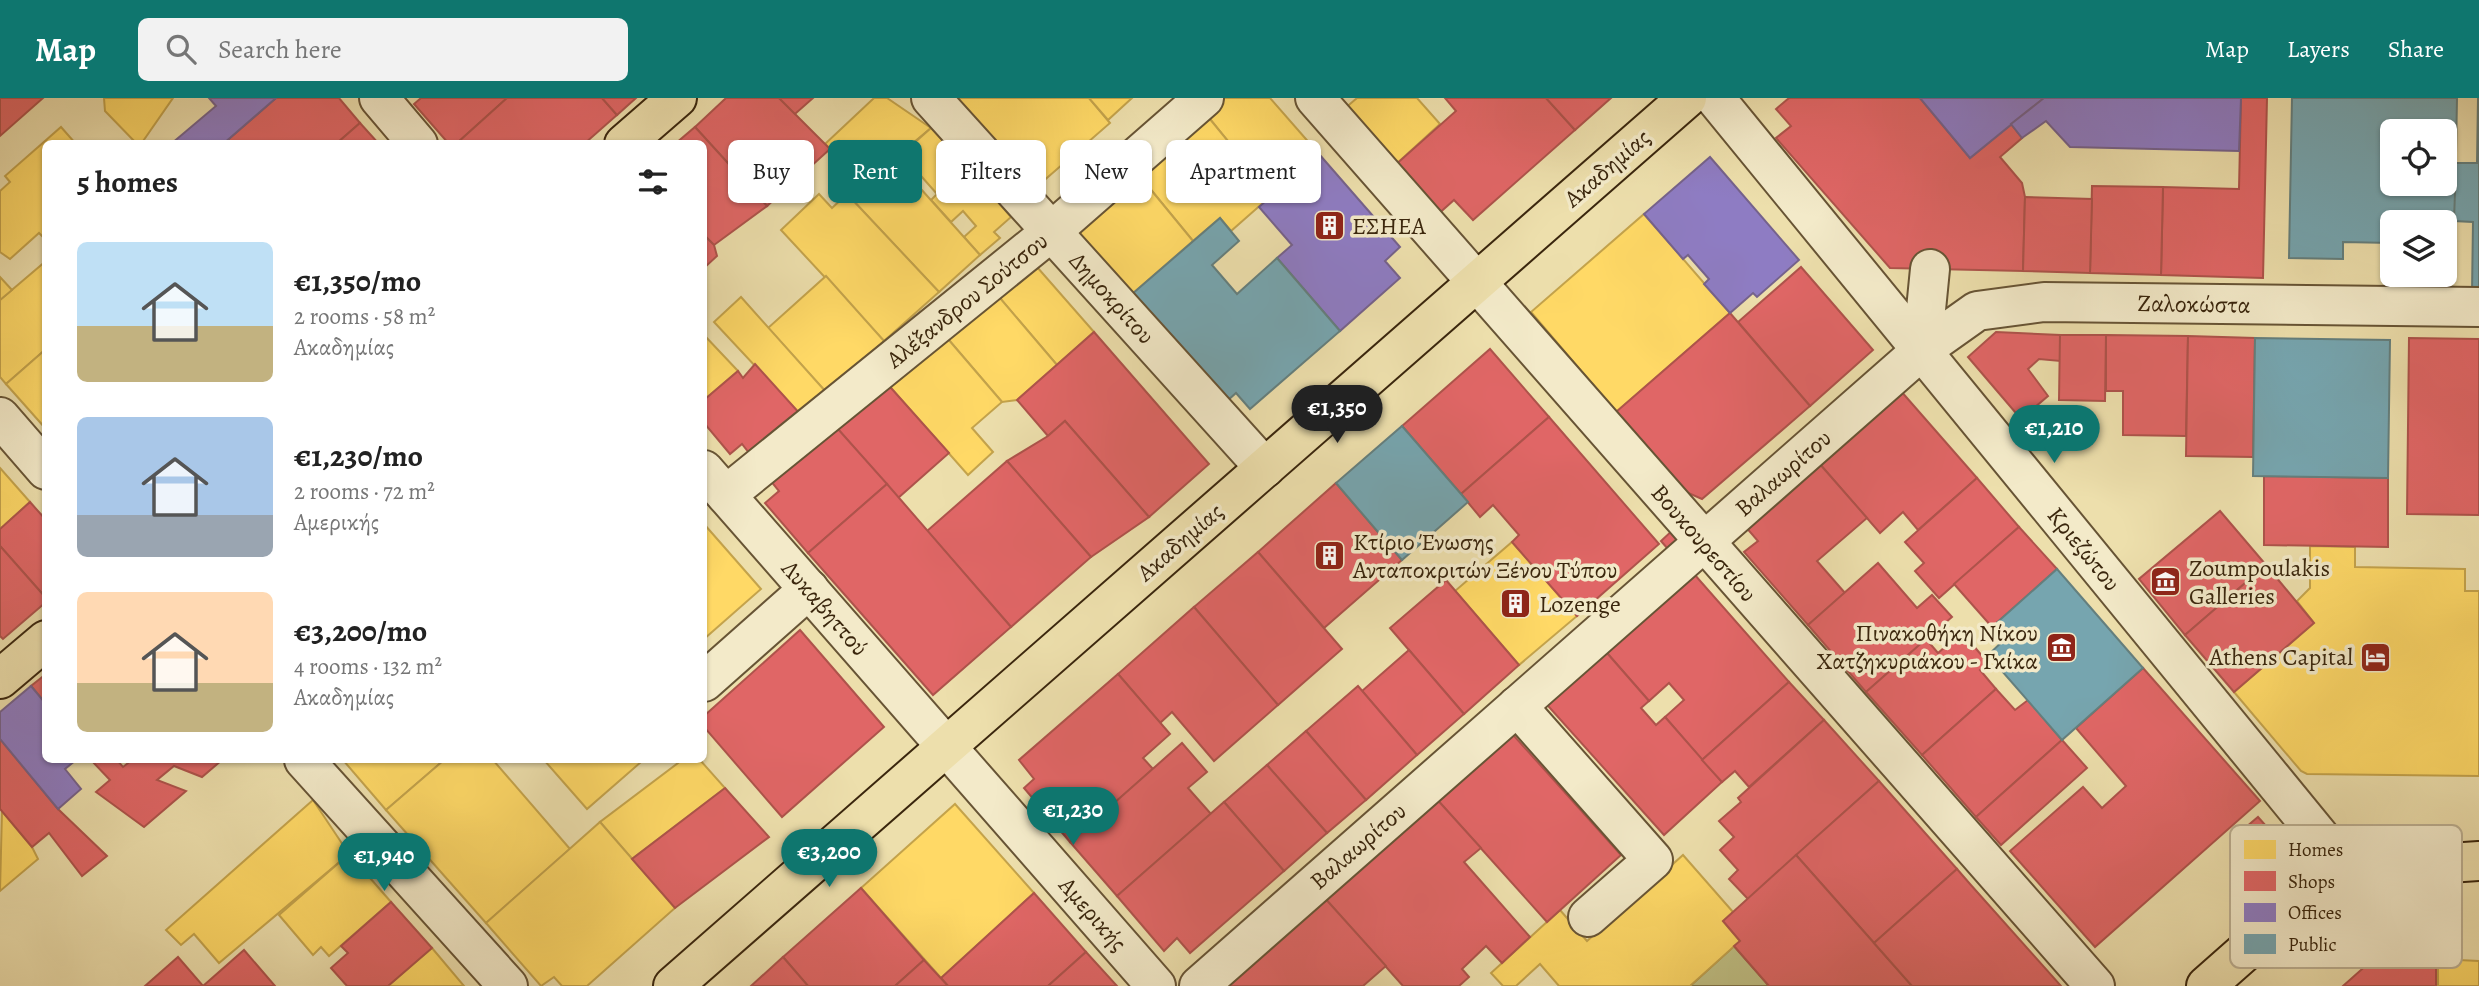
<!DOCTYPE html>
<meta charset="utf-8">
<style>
body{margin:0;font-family:Alegreya,serif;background:#f2f2f2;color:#222;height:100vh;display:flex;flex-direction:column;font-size:26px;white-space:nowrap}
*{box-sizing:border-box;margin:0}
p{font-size:23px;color:#767676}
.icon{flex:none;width:38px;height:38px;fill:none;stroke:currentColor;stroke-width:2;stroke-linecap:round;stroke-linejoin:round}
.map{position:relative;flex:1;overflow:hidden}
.drawer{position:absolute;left:42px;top:42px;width:665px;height:623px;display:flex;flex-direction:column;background:#fff;border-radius:10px;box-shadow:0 2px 5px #0004}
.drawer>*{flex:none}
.hud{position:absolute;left:728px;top:42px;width:665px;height:63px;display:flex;gap:14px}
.fabs{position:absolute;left:2380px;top:21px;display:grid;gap:14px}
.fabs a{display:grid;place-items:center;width:77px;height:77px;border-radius:10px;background:#fff;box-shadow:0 2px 5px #0004;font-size:35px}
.price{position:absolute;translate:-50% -60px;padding:0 16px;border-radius:24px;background:#0f766e;color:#fff;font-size:23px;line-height:46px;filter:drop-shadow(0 2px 4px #0008)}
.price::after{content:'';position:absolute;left:50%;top:42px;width:21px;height:16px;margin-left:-10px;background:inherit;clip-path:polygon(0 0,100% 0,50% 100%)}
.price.selected{background:#222;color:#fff}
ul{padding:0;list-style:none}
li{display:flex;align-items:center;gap:21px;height:175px;padding:0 35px}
li span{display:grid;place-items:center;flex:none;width:196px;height:140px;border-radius:10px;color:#555}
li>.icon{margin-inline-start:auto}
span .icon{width:84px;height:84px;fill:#fffc;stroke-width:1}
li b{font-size:30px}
h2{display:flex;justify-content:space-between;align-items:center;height:84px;padding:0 35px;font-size:30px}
.chip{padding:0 24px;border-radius:10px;background:#fff;box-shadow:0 2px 5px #0004;font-size:24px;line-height:63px}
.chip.selected{background:#0f766e;color:#fff}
header{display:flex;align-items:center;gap:42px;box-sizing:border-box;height:98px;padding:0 35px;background:#0f766e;color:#fff}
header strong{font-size:33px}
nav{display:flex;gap:38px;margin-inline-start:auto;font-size:24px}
.search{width:490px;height:63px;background:#f2f2f2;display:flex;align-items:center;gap:18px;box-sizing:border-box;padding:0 24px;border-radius:10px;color:#767676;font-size:26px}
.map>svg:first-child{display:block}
.green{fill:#c0c084;stroke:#7d7348;stroke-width:2}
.homes{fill:#ffd966;stroke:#c4a34b;stroke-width:2}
.shops{fill:#e06666;stroke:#ae534b;stroke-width:2}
.offices{fill:#8e7cc3;stroke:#75628c;stroke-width:2}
.public{fill:#76a5af;stroke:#647f7e;stroke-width:2;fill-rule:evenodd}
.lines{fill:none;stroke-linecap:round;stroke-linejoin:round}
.minor-casing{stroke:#675435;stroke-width:42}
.major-casing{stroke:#3a260d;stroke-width:42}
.minor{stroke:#f3eac9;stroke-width:38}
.major{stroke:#eddfac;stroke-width:38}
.labels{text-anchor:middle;stroke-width:7;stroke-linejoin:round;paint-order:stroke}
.street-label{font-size:24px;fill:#3a260d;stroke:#f3eac9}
.poi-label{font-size:24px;fill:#3a260d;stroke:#f3eac9;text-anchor:start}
.key{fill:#f3eac9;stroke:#bcaf91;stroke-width:2}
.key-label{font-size:19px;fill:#3a260d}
</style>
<header>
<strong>Map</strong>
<div class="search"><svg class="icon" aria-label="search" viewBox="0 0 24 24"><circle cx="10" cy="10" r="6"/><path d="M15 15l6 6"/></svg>Search here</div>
<nav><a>Map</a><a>Layers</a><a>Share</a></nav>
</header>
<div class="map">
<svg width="2479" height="888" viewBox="0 0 2479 888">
<rect width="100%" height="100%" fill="#eddfac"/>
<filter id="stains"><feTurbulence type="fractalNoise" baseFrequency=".00286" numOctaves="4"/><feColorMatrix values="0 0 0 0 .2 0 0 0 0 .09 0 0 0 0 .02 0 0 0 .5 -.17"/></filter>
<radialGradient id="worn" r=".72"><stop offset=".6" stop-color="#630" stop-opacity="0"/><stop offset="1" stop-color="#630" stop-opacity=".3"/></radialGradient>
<!-- green -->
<path class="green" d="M1734,848L1769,888H1690Z"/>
<!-- homes -->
<g class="homes">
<path d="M104,0H173L141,46H137L105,13Z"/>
<path d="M874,0H887L931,30L872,79L839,43L830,51L825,46Z"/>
<path d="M939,0H1089L1110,25L1025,99Z"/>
<path d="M1089,0H1132L1108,22Z"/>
<path d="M1223,0H1270L1319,56L1272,97L1205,15Z"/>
<path d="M1357,0H1417L1440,26L1393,69L1343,12Z"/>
<path d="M1205,15L1272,97L1231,133L1220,120L1193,143L1138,76Z"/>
<path d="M61,29L76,46H46V142L39,135L10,161L0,154V93L10,84L5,78Z"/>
<path d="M931,30L955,56L960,51L996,93L992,97L1011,119L994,134L1000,140L980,157L964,139L976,128L963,113L951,124L931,102L937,96L914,70L908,75L895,62Z"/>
<path d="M895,62L980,157L939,194L847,96L859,91L865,81Z"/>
<path d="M1138,76L1193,143L1124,203L1067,134Z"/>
<path d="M819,96L832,110L847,96L939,194L884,243L781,132Z"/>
<path d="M1644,116L1730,215L1616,314L1531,214Z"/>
<path d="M1030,161L1094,234L1057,267L994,193Z"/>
<path d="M46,163V251L6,286L0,279V202Z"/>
<path d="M826,178L884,243L826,294L768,230Z"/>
<path d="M0,179L12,192L0,202Z"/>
<path d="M994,193L1057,267L1017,302L1002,304L942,234Z"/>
<path d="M741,199L826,294L801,317L714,224Z"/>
<path d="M942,234L1002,304L972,330L993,354L968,377L883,281Z"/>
<path d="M704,237L738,273L704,302Z"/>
<path d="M46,251V331L6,286Z"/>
<path d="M0,370L30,404L0,431Z"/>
<path d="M704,426L761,491L704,541Z"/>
<path d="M1512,444L1577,518L1519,567L1455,493Z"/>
<path d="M2310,448L2355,449V469L2465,471V493H2479V678L2307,676L2301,673L2234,594L2314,525L2297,503L2310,490Z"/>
<path d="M343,662H444L386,712Z"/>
<path d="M444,662H493L570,751L486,825L386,712Z"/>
<path d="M544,662H639L641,664L587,711Z"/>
<path d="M682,662H700L725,690L632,761L600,724Z"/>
<path d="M313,702L349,756L219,865L194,836L181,847L166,832Z"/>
<path d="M955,706L1034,795L941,880L861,790Z"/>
<path d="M2,713L32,749L38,761L0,793Z"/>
<path d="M600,724L675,810L587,888H562L554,879L541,888L486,825Z"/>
<path d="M349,756L391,804L329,858L321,849L313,857L279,817Z"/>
<path d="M1683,757L1733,814L1723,823L1740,843L1690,888H1559L1540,866L1516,888H1503L1491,875L1560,812L1587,843Z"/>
<path d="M432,850L464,888H388Z"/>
<path d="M2438,861L2479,863V888H2438Z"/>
</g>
<!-- shops -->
<g class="shops">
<path d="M0,0H43L0,38Z"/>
<path d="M276,0H339L360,25L336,46H223Z"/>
<path d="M421,0H507L456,46H449L414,6Z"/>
<path d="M507,0H602L617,17L584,46H456Z"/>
<path d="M602,0H636L617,17Z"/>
<path d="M726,0H779L830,51L767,108L695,29Z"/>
<path d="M779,0H813L795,16Z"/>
<path d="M1445,0H1546L1575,32L1473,122L1454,102L1436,118L1393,69L1456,13Z"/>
<path d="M1546,0H1611L1575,32Z"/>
<path d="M1789,0H1920L1970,60L2011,26L2022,40L2000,59L2022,85L2025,99L2023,173L1890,170L1776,40L1791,28L1776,11Z"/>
<path d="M2241,0H2267L2263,180L2161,177L2163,89L2239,91Z"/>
<path d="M360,25L379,46H336Z"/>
<path d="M695,29L767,108L714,147L704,137V46H675Z"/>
<path d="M2092,88L2163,89L2161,177L2090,175Z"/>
<path d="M2025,99L2092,101L2090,175L2023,173Z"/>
<path d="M704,137L714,147L717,158L704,170Z"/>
<path d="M1801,169L1873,252L1810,308L1738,224Z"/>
<path d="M1730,215L1810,308L1702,401L1686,394L1616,314Z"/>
<path d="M1094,234L1209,366L1149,419L1065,323L1048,338L1017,302Z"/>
<path d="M1996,234L2060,237V263L2039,261L2028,271L2048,298L2021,321L1968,259Z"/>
<path d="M2060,237H2106L2105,303L2059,302Z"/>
<path d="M2106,237L2188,238L2186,338L2123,337V293H2106Z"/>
<path d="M2188,238L2255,240L2253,359L2186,358Z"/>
<path d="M2409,240L2479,241V417L2407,416Z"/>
<path d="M1490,251L1549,319L1461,396L1402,328Z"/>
<path d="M755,266L801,317L753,360L742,346L730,356L704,325V302L738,273L743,280Z"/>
<path d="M883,281L949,355L898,400L829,321Z"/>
<path d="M1900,292L1977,380L1918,432L1903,414L1880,435L1818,364Z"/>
<path d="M1549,319L1659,446L1577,518L1512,444L1519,437L1493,407L1480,419L1461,396Z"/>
<path d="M829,321L887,386L808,455L765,405L779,393L766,377Z"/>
<path d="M1065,323L1149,419L1091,459L1007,363L1048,338Z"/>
<path d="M1007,363L1091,459L1011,529L927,433Z"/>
<path d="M1818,364L1867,420L1817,463L1845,495L1808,527L1744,454L1758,443L1745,428Z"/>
<path d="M2264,378L2388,380V449L2264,447Z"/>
<path d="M1977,380L2019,429L1939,500L1915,473L1924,465L1905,444Z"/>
<path d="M1336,385L1402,462L1324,530L1258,454Z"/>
<path d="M887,386L1011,529L933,597L808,455Z"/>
<path d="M30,404L46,422V500L0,448V431Z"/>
<path d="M2220,413L2266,467L2185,537L2139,481Z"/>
<path d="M2019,429L2057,471L1992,529L1954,486Z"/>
<path d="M1675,430L1688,445L1674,458L1661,443Z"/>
<path d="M0,448L46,500V504L3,541L0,538Z"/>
<path d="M1258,454L1342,551L1278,607L1194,509Z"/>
<path d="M1878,465L1917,510L1932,497L1952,519L1866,594L1808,527Z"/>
<path d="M2266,467L2314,525L2234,594L2185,537Z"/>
<path d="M1687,468L1789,584L1702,662L1665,619L1684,602L1669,585L1649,603L1600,547Z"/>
<path d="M1446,482L1519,567L1464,616L1390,530Z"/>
<path d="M1194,509L1278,607L1214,663L1172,614L1160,625L1118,576Z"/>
<path d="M800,532L884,629L782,719L704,629V618Z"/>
<path d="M1962,534L1988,565L1980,572L1996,591L1922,657L1866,594L1926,541L1938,555Z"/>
<path d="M1600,547L1649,603L1641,610L1656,627L1665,619L1722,684L1664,737L1541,600Z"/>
<path d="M1409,552L1464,616L1417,657L1362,593Z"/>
<path d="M2143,570L2260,703L2095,849L2010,753L2083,689L2102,710L2126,688L2076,630Z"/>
<path d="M46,576V606L31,588Z"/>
<path d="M1118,576L1170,636L1143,660L1153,671L1070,744L1024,690L1034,681L1019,662Z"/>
<path d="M1789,584L1824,622L1749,689L1735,673L1722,684L1702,662Z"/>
<path d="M1358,588L1417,657L1366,702L1306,633Z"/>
<path d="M1996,591L2015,612L2028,602L2062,642L1976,719L1922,657Z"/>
<path d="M1824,622L1879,683L1748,801L1729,781L1738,772L1720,752L1734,739L1719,723L1741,704L1738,700Z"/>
<path d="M1507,630L1621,757L1547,824L1433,697Z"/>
<path d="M1306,633L1366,702L1327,735L1267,667Z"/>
<path d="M0,641L58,711L107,758L82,778L49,735L32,749L0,711Z"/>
<path d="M2062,642L2087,670L2001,747L1976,719Z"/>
<path d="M1182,645L1207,674L1188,690L1211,716L1117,798L1070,744Z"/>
<path d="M91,662H117L123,669L132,662H222L202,679L174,668L157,682L186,693L144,729L96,694L110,682Z"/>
<path d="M1267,667L1327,735L1284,773L1224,704Z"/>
<path d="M1879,683L1957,771L1874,845L1796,757Z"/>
<path d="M725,690L769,739L675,810L632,761Z"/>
<path d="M1433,697L1481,750L1464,764L1530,839L1502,865L1486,848L1462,871L1469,879L1459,888H1403L1322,797Z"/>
<path d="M1224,704L1284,773L1190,855L1177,840L1164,853L1117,798Z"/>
<path d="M2258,719L2266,728L2254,738L2246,729Z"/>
<path d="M1796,757L1874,845L1912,888H1769L1734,848L1740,843L1723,823Z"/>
<path d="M1957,771L1970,786L2061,888H1912L1874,845Z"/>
<path d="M861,790L924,862L895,888H808L783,859Z"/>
<path d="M1034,795L1086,854L1048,888H948L941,880Z"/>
<path d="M1322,797L1386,868L1363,888H1221Z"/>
<path d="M391,804L432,850L388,888H347L331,870L348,855L341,848Z"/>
<path d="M244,852L275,888H145L178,859L203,888Z"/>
<path d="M1086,854L1117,888H1048Z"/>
<path d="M2379,856H2436V888H2343Z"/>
<path d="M783,859L808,888H751Z"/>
<path d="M924,862L948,888H895Z"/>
</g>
<!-- offices -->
<g class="offices">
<path d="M209,0H276L223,46H171L216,8Z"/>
<path d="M1920,0H2044L1970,60Z"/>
<path d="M2044,0H2241L2239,53L2070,49L2046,23L2022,40L2011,26Z"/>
<path d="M1319,56L1400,149L1385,163L1400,180L1340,233L1277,160L1292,147L1259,109Z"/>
<path d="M1710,59L1799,162L1757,199L1753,195L1730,215L1704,186L1709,181L1688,157L1683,161L1644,116Z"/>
<path d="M31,588L46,606V662H76L65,671L81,691L58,711L0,641V614Z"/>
</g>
<!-- public -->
<g class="public">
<path d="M2292,0H2457L2454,165H2445V124H2392V145L2343,144V161L2289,160ZM2392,33H2445V86H2392Z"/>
<path d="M2478,0H2479V195H2472L2473,124L2454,123L2456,65H2477Z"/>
<path d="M1220,120L1239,143L1212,167L1237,196L1277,160L1340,233L1250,311L1236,295L1218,311L1124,203Z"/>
<path d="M2255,240L2390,242L2388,380L2253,378Z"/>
<path d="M1402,328L1468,404L1402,462L1336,385Z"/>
<path d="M2057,471L2143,570L2062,642L1988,557L2004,542L1992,529Z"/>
</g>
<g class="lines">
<defs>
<g id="minor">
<path d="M379,0L418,46"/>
<path d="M931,0L1265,370"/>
<path d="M1315,0L2095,888"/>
<path d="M1715,0L2347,772"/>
<path d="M1922,252L1930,171"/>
<path d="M0,319L46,372"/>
<path d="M704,372L1156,888"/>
<path d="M726,397L1052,133L1204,0"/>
<path d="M704,584L809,491"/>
<path d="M1517,608L1653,762L1588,819"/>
<path d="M304,662L508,888"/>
<path d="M1199,888L1922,252L1977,213L2044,204L2479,209"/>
</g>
<g id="major">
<path d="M624,46L677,0"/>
<path d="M0,581L46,542"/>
<path d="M673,888L1687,0"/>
<path d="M2206,888L2318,789L2347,772L2479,763"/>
</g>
</defs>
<!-- minor casing -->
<use href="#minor" class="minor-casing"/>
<!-- major casing -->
<use href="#major" class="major-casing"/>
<!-- minor -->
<use href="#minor" class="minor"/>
<!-- major -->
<use href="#major" class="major"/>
</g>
<!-- icons -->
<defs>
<symbol id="building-square" viewBox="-11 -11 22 22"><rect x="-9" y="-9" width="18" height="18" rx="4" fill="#8f2418" stroke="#f3eac9"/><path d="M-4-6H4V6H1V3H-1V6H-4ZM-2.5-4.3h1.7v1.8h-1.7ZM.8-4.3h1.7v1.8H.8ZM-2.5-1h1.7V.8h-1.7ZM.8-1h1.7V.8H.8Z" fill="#fff"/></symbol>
<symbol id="museum-square" viewBox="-11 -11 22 22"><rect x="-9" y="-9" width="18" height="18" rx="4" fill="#8f2418" stroke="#f3eac9"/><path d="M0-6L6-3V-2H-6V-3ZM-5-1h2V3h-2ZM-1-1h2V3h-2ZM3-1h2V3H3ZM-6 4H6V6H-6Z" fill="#fff"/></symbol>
<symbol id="hotel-square" viewBox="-11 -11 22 22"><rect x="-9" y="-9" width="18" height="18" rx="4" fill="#8f2418" stroke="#f3eac9"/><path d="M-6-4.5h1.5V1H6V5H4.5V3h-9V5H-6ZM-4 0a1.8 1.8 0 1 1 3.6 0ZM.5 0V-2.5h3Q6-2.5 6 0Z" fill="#fff"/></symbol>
</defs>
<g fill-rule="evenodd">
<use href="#building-square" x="1312" y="110" width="35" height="35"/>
<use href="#building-square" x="1312" y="440" width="35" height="35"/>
<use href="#museum-square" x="2148" y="466" width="35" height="35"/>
<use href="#building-square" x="1498" y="488" width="35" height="35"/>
<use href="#museum-square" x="2044" y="532" width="35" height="35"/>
<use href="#hotel-square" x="2358" y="542" width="35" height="35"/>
</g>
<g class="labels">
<!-- street labels -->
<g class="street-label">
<text transform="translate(1607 70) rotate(-41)" y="8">Ακαδημίας</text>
<text transform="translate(1112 200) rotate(48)" y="8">Δημοκρίτου</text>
<text transform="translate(967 202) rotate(-39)" y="8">Αλέξανδρου Σούτσου</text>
<text transform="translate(2194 206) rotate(1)" y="8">Ζαλοκώστα</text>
<text transform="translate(1783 375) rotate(-41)" y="8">Βαλαωρίτου</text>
<text transform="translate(1180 444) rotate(-41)" y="8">Ακαδημίας</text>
<text transform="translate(1704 445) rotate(49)" y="8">Βουκουρεστίου</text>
<text transform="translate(2084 451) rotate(51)" y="8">Κριεζώτου</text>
<text transform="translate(825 510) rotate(49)" y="8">Λυκαβηττού</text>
<text transform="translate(1358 748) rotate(-41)" y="8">Βαλαωρίτου</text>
<text transform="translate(1093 816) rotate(49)" y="8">Αμερικής</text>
</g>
<!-- poi labels -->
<g class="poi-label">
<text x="1352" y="136">ΕΣΗΕΑ</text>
<text x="1353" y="452">Κτίριο Ένωσης<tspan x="1353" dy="28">Ανταποκριτών Ξένου Τύπου</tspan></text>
<text x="2189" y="478">Zoumpoulakis<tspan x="2189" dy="28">Galleries</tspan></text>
<text x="1539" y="514">Lozenge</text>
<text x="2038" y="543" text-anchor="end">Πινακοθήκη Νίκου<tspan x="2038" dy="28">Χατζηκυριάκου - Γκίκα</tspan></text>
<text x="2353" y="567" text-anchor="end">Athens Capital</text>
</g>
</g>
<!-- legend -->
<rect x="2230" y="727" width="232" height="143" rx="10" class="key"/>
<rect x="2244" y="742" width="32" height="19" fill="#ffd966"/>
<rect x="2244" y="773" width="32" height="20" fill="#e06666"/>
<rect x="2244" y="805" width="32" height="19" fill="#8e7cc3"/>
<rect x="2244" y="836" width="32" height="20" fill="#76a5af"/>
<g class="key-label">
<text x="2288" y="758">Homes</text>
<text x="2288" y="790">Shops</text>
<text x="2288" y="821">Offices</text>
<text x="2288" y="853">Public</text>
</g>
<rect width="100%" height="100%" filter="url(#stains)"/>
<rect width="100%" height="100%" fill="url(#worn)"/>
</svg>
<div class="fabs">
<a><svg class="icon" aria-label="locate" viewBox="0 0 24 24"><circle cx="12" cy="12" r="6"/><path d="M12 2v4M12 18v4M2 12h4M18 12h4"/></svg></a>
<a><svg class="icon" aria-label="layers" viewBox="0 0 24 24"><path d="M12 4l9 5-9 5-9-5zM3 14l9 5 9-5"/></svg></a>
</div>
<b class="price selected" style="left:1337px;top:347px">€1,350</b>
<b class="price" style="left:2054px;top:367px">€1,210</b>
<b class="price" style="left:1073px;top:749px">€1,230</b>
<b class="price" style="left:829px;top:791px">€3,200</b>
<b class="price" style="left:384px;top:795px">€1,940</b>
<div class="hud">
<a class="chip">Buy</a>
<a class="chip selected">Rent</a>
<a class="chip">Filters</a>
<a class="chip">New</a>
<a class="chip">Apartment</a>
</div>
<section class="drawer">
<h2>5 homes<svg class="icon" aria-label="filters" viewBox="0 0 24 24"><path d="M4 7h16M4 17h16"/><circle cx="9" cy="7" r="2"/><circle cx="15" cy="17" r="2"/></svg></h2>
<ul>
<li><span style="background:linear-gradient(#bfe0f5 60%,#c2b280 0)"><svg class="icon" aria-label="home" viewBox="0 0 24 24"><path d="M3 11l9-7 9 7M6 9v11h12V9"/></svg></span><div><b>€1,350/mo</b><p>2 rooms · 58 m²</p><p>Ακαδημίας</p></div></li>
<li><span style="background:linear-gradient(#a9c7e8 70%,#9aa5b1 0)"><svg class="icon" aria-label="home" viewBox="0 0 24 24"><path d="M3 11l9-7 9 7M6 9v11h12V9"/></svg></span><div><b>€1,230/mo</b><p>2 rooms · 72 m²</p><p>Αμερικής</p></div></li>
<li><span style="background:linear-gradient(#ffd9b3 65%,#c2b280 0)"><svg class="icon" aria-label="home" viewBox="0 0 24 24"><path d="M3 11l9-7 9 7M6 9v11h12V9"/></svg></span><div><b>€3,200/mo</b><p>4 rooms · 132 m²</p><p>Ακαδημίας</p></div></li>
</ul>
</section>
</div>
